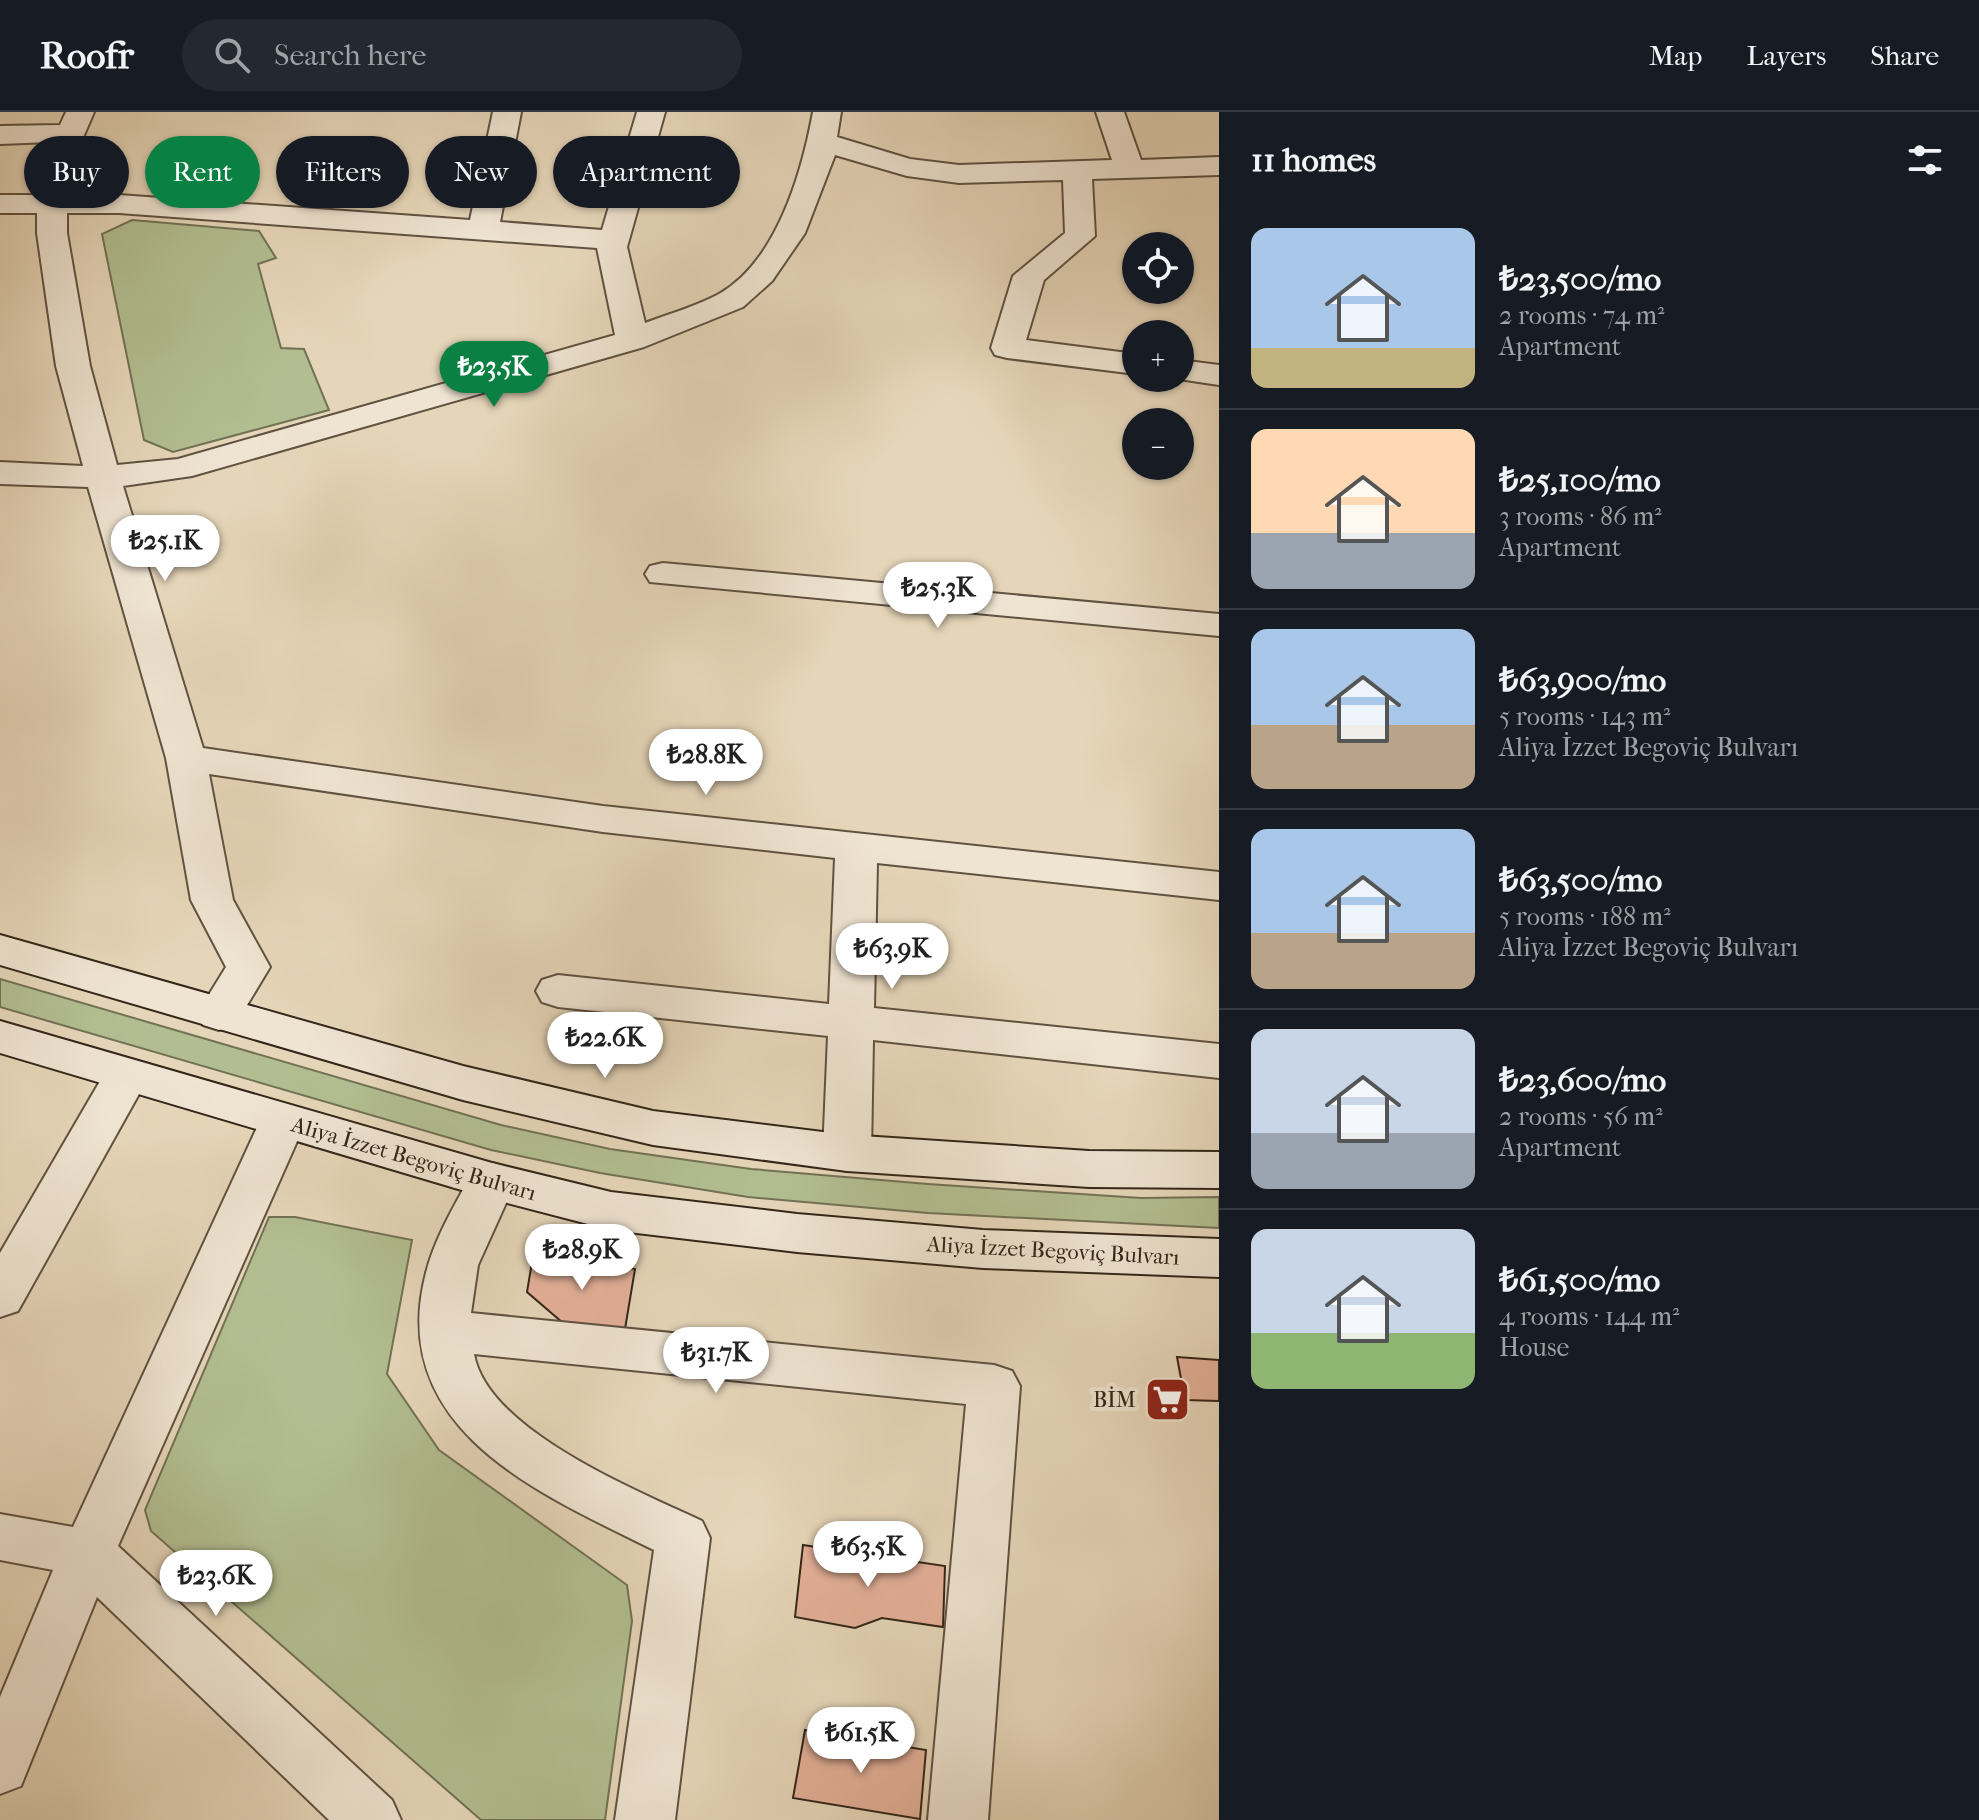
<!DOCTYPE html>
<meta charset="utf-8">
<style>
body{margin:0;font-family:"IM FELL French Canon",serif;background:#242831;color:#f1f3f6;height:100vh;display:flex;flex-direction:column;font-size:30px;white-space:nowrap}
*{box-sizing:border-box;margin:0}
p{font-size:26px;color:#9ea1a6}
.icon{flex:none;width:44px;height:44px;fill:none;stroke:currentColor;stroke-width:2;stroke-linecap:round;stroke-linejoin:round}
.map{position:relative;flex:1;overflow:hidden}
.sheet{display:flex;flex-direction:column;background:#171b24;width:760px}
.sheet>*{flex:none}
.top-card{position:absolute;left:24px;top:24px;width:760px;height:72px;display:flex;gap:16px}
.tools{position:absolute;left:1122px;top:120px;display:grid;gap:16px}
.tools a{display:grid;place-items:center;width:72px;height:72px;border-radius:50%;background:#171b24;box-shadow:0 2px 6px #0004;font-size:40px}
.price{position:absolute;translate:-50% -68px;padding:0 18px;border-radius:28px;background:#fff;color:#222;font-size:26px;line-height:52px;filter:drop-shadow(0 2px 4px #0008)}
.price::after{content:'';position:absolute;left:50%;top:48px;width:24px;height:18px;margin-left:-12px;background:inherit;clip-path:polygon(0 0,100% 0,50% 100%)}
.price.active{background:#0b8043;color:#fff}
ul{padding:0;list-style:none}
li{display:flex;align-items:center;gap:24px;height:200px;padding:0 32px}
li+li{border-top:2px solid #363941}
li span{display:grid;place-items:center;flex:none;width:224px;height:160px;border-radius:16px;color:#555}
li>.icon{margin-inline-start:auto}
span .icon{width:96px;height:96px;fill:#fffc;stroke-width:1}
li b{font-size:34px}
h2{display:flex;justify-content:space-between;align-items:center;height:96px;padding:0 32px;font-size:34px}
.chip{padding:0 28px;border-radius:36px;background:#171b24;box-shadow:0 2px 6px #0004;font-size:28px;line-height:72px}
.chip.active{background:#0b8043;color:#fff}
header{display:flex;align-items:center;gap:48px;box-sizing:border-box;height:112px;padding:0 40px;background:#171b24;border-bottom:2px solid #363941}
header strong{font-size:38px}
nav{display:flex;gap:44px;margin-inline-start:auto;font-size:28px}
.search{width:560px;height:72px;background:#242831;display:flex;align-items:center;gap:20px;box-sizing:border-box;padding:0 28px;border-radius:44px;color:#9ea1a6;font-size:30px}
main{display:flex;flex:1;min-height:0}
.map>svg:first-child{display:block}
.green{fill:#b2be91;stroke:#727255;stroke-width:2}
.building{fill:#e5b19a;stroke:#332619;stroke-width:2}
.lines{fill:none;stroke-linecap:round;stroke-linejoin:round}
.minor-casing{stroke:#605241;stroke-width:4}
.secondary-casing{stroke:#332619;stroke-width:4}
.minor{fill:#efe4d2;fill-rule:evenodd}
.secondary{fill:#efe4d2;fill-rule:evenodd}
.labels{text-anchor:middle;stroke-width:8;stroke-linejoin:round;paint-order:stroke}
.street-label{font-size:22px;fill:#332619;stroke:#efe4d2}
.poi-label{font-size:22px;fill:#332619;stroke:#efe4d2;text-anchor:end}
</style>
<header>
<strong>Roofr</strong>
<div class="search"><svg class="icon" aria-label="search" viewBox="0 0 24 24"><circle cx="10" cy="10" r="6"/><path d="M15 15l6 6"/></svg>Search here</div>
<nav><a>Map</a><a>Layers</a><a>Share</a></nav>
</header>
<main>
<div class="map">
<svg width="1219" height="1708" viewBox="0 0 1219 1708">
<rect width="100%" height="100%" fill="#e6d6b9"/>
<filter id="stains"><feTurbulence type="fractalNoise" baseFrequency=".0025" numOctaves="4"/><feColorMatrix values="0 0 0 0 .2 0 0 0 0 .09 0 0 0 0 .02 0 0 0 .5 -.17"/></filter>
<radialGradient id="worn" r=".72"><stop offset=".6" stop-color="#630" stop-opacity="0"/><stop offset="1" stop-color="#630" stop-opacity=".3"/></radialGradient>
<!-- green -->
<g class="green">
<path d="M132,108L259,119L276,146L258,152L281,236L304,237L329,298L173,340L144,328L102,122Z"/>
<path d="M0,867L501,1013L610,1037L751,1057L928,1072L1141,1086L1219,1085V1116L928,1101L748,1085L600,1061L491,1038L0,895Z"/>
<path d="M269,1105H295L412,1128L387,1262L439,1338L627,1473L632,1509L605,1708H481L151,1419L145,1398Z"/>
</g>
<!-- building -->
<g class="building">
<path d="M533,1144L635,1157L625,1217H570L527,1180Z"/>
<path d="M1177,1245L1219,1248V1289L1185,1288Z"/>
<path d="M803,1433L945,1454L943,1515L882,1506L855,1516L795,1505Z"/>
<path d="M805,1618L926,1638L920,1707L793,1686Z"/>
</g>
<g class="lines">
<defs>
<g id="minor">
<path d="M66,0H94L67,63V83H119L470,108L493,0H521L500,110L602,118L637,0H665L627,135L645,211C669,202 697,194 719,182C777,149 802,60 813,0H841L837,25L910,47L959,53L1112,48L1096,0H1124L1141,48L1219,45V63L1092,67L1095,124L1044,168L1026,228L1136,242V262L1007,246L995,243L991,236L1013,164L1065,121L1063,68L959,71L907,64L835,43L805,121L772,169L743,195L644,235L192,364L123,374L203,636L603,694L1219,760V788L877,751L874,896L1219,932V966L873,928L871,1041L864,1054L847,1059L830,1054L823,1041L828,924L558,895L542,890L536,879L542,868L558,863L829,892L835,746L603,720L209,662L233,788L270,855L235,913L219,918L203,913L197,902L226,855L191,788L166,646L88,375L0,372V350L83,354L56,254L37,121V101H0V83H37V63L52,30L0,32V14L60,13ZM67,101H119L597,136L615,223L178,347L117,353L90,254L67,121Z"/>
<path d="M1180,248L1219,253V273L1172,266H1180Z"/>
<path d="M663,451L1219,502V524L650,470L645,462L650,454Z"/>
<path d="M126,947L142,952L149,964L18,1199L0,1205V1141L110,952Z"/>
<path d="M283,992L300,997L306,1009L118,1434L392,1688L401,1708H329L97,1485L21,1674L0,1682V1585L53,1458L0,1448V1402L73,1415L260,1009L266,997Z"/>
<path d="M492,1051L509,1056L516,1069L478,1153L471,1201L994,1253L1012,1259L1020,1274L988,1708H928L966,1292L474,1242C487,1318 638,1379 702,1409L710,1426L675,1708H615L654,1438C541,1382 385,1318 426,1161C435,1125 457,1089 475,1056Z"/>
</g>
<g id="secondary">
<path d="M0,823L463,954L653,999L847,1023L1089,1039L1219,1040V1076L1089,1075L847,1059L653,1033L463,988L0,853Z"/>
<path d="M0,909L492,1051L611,1080L797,1102L983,1118L1219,1127V1165L983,1156L797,1140L611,1118L492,1087L0,941Z"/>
</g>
</defs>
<!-- minor casing -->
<use href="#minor" class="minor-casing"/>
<!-- secondary casing -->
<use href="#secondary" class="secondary-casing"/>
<!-- minor -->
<use href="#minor" class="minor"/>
<!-- secondary -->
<use href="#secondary" class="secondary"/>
</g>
<!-- icons -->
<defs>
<symbol id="supermarket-square" viewBox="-11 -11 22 22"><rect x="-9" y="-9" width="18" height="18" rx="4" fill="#8f2418" stroke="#efe4d2"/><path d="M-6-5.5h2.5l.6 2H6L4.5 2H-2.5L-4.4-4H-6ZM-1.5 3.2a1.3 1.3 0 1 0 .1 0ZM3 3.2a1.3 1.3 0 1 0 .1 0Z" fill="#fff"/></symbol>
</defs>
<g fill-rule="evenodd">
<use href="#supermarket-square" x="1142" y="1262" width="51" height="51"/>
</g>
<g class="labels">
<!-- street labels -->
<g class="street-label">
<text transform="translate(414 1046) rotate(16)" y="8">Aliya İzzet Begoviç Bulvarı</text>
<text transform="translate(1053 1138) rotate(3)" y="8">Aliya İzzet Begoviç Bulvarı</text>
</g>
<!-- poi labels -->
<g class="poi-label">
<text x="1136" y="1295">BİM</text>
</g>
</g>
<rect width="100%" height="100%" filter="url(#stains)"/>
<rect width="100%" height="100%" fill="url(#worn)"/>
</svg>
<div class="tools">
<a><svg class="icon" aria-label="locate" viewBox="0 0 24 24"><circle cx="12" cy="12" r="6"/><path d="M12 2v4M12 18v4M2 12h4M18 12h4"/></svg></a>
<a>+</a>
<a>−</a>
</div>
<b class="price active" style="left:494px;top:297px">₺23.5K</b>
<b class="price" style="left:165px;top:471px">₺25.1K</b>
<b class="price" style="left:938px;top:518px">₺25.3K</b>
<b class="price" style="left:706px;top:685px">₺28.8K</b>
<b class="price" style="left:892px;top:879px">₺63.9K</b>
<b class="price" style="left:605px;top:968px">₺22.6K</b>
<b class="price" style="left:582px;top:1180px">₺28.9K</b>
<b class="price" style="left:716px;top:1283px">₺31.7K</b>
<b class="price" style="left:868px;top:1477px">₺63.5K</b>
<b class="price" style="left:216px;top:1506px">₺23.6K</b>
<b class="price" style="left:861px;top:1663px">₺61.5K</b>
<div class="top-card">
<a class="chip">Buy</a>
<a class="chip active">Rent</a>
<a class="chip">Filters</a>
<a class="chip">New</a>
<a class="chip">Apartment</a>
</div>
</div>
<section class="sheet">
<h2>11 homes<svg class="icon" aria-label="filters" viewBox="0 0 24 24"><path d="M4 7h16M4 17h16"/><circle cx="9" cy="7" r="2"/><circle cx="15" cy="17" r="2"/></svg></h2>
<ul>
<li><span style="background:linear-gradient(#a9c7e8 75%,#c2b280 0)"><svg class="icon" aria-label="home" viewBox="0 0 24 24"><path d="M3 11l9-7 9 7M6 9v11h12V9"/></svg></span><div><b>₺23,500/mo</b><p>2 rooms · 74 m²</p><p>Apartment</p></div></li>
<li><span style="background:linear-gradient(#ffd9b3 65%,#9aa5b1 0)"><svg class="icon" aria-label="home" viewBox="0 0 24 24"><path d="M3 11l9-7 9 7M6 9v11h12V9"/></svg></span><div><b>₺25,100/mo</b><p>3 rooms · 86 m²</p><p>Apartment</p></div></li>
<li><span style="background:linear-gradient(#a9c7e8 60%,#b9a48a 0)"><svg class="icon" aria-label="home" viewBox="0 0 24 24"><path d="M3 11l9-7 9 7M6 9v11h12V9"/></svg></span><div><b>₺63,900/mo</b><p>5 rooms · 143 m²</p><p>Aliya İzzet Begoviç Bulvarı</p></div></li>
<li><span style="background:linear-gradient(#a9c7e8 65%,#b9a48a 0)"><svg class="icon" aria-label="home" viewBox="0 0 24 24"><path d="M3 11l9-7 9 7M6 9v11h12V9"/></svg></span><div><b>₺63,500/mo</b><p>5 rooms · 188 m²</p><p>Aliya İzzet Begoviç Bulvarı</p></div></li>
<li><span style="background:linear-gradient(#c9d6e8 65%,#9aa5b1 0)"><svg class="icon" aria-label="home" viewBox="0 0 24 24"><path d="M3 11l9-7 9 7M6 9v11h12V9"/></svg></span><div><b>₺23,600/mo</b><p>2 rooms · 56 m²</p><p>Apartment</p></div></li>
<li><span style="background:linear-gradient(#c9d6e8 65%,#8fb573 0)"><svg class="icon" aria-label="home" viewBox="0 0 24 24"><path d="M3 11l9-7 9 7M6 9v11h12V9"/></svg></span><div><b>₺61,500/mo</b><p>4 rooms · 144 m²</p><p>House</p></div></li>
</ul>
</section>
</main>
